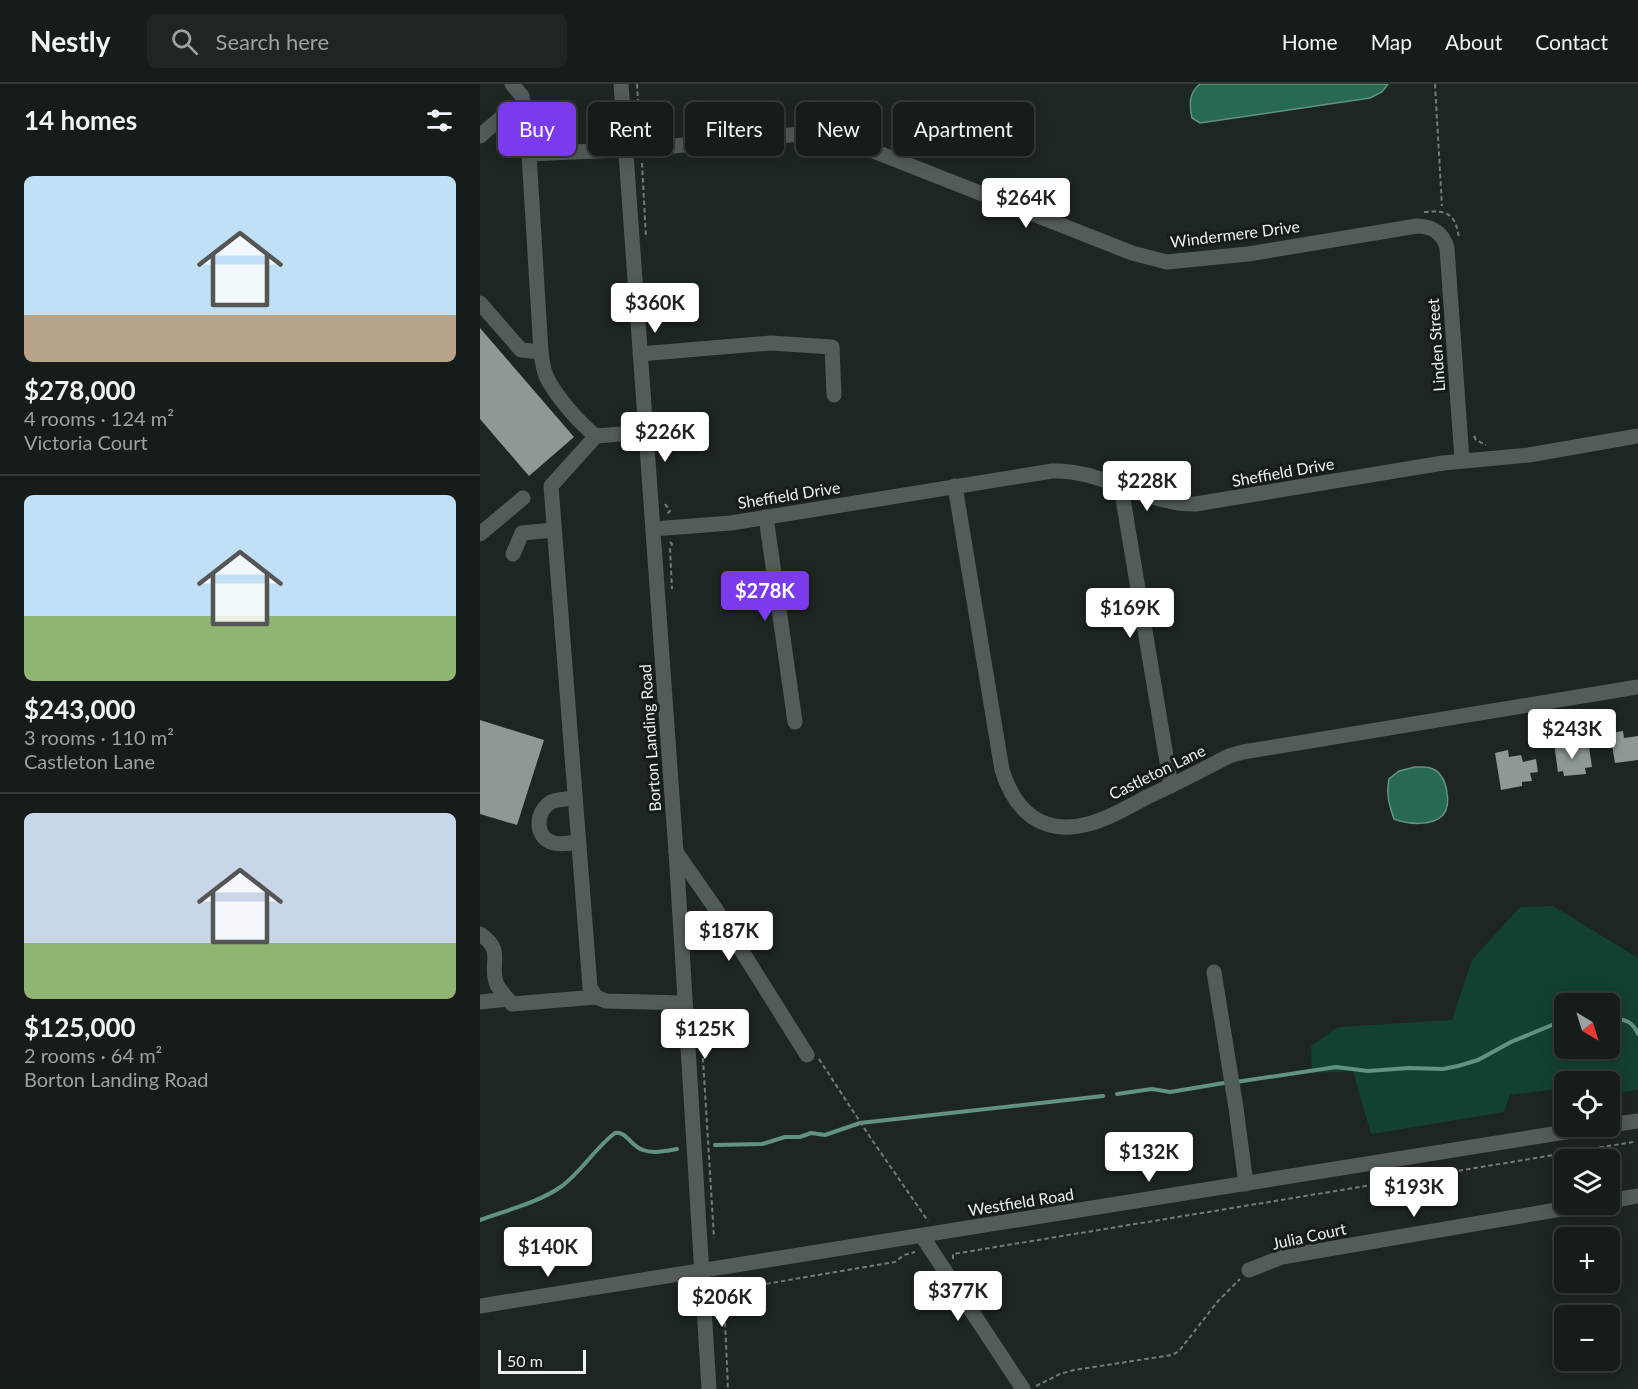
<!DOCTYPE html>
<meta charset="utf-8">
<style>
body{margin:0;font-family:Lato,sans-serif;background:#1f2523;color:#f1f3f6;height:100vh;display:flex;flex-direction:column;font-size:22px;white-space:nowrap}
*{box-sizing:border-box;margin:0}
p{font-size:20px;color:#9ea1a2}
.icon{flex:none;width:33px;height:33px;fill:none;stroke:currentColor;stroke-width:2;stroke-linecap:round;stroke-linejoin:round}
.map{position:relative;flex:1;overflow:hidden}
.details{display:flex;flex-direction:column;background:#161c1a;width:480px}
.details>*{flex:none}
.hud{position:absolute;left:18px;top:18px;width:570px;height:54px;display:flex;gap:12px}
.needle{width:39px;rotate:142deg}
.buttons{position:absolute;left:1074px;top:909px;display:grid;gap:12px}
.buttons a{display:grid;place-items:center;width:66px;height:66px;border-radius:9px;background:#161c1a;box-shadow:0 3px 15px #0003,0 0 0 2px #353a39;font-size:30px}
.scale{position:absolute;left:18px;bottom:15px;width:88px;box-sizing:border-box;padding-left:6px;border:3px solid #edf2ef;border-top:0;font-size:16px;line-height:21px;white-space:nowrap;color:#edf2ef;-webkit-text-stroke:4px #151c19;paint-order:stroke}
.price{position:absolute;translate:-50% -51px;padding:0 14px;border-radius:6px;background:#fff;color:#222;font-size:20px;line-height:39px;filter:drop-shadow(0 2px 3px #0008)}
.price::after{content:'';position:absolute;left:50%;top:36px;width:18px;height:14px;margin-left:-9px;background:inherit;clip-path:polygon(0 0,100% 0,50% 100%)}
.price.current{background:#7c3aed;color:#fff}
ul{padding:0;list-style:none}
li{display:grid;align-content:center;gap:12px;height:318px;padding:0 24px}
li+li{border-top:2px solid #353a39}
li span{display:grid;place-items:center;height:186px;border-radius:9px;color:#555}
li>.icon{margin-inline-start:auto}
span .icon{width:108px;height:108px;fill:#fffc;stroke-width:1}
li b{font-size:26px}
h2{display:flex;justify-content:space-between;align-items:center;height:72px;padding:0 24px;font-size:26px}
.pill{padding:0 21px;border-radius:9px;background:#161c1a;box-shadow:0 3px 15px #0003,0 0 0 2px #353a39;font-size:21px;line-height:54px}
.pill.current{background:#7c3aed;color:#fff}
header{display:flex;align-items:center;gap:36px;box-sizing:border-box;height:84px;padding:0 30px;background:#161c1a;border-bottom:2px solid #353a39}
header strong{font-size:28px}
nav{display:flex;gap:33px;margin-inline-start:auto;font-size:21px}
.search{width:420px;height:54px;background:#1f2523;display:flex;align-items:center;gap:15px;box-sizing:border-box;padding:0 21px;border-radius:9px;color:#9ea1a2;font-size:22px}
main{display:flex;flex:1;min-height:0}
.map>svg:first-child{display:block}
.green{fill:#13412f;fill-rule:evenodd}
.water{fill:#276a4f;stroke:#62937f;stroke-width:1.5}
.lines{fill:none;stroke-linecap:round;stroke-linejoin:round}
.stream{stroke:#62937f;stroke-width:4}
.building{fill:#8f9893}
.path{stroke:#757b78;stroke-width:2;stroke-dasharray:4.5 3;stroke-linecap:butt}
.minor{stroke:#535c57;stroke-width:15}
.labels{text-anchor:middle;stroke-width:6;stroke-linejoin:round;paint-order:stroke}
.street-label{font-size:16px;fill:#edf2ef;stroke:#151c19}
</style>
<header>
<strong>Nestly</strong>
<div class="search"><svg class="icon" aria-label="search" viewBox="0 0 24 24"><circle cx="10" cy="10" r="6"/><path d="M15 15l6 6"/></svg>Search here</div>
<nav><a>Home</a><a>Map</a><a>About</a><a>Contact</a></nav>
</header>
<main>
<section class="details">
<h2>14 homes<svg class="icon" aria-label="filters" viewBox="0 0 24 24"><path d="M4 7h16M4 17h16"/><circle cx="9" cy="7" r="2"/><circle cx="15" cy="17" r="2"/></svg></h2>
<ul>
<li><span style="background:linear-gradient(#bfe0f5 75%,#b9a48a 0)"><svg class="icon" aria-label="home" viewBox="0 0 24 24"><path d="M3 11l9-7 9 7M6 9v11h12V9"/></svg></span><div><b>$278,000</b><p>4 rooms · 124 m²</p><p>Victoria Court</p></div></li>
<li><span style="background:linear-gradient(#bfe0f5 65%,#8fb573 0)"><svg class="icon" aria-label="home" viewBox="0 0 24 24"><path d="M3 11l9-7 9 7M6 9v11h12V9"/></svg></span><div><b>$243,000</b><p>3 rooms · 110 m²</p><p>Castleton Lane</p></div></li>
<li><span style="background:linear-gradient(#c9d6e8 70%,#8fb573 0)"><svg class="icon" aria-label="home" viewBox="0 0 24 24"><path d="M3 11l9-7 9 7M6 9v11h12V9"/></svg></span><div><b>$125,000</b><p>2 rooms · 64 m²</p><p>Borton Landing Road</p></div></li>
</ul>
</section>
<div class="map">
<svg width="1158" height="1305" viewBox="0 0 1158 1305">
<rect width="100%" height="100%" fill="#1e2622"/>
<!-- green -->
<path class="green" d="M1073,822L1158,874V1006L1130,1010V998H1084V1004L1030,1011L1024,1028L891,1050L873,987L832,989L831,962L858,943L972,936L992,876L1040,823ZM1084,920H1130V964H1084Z"/>
<!-- water -->
<g class="water">
<path d="M720,0H908L902,8L890,14L720,39L712,34C709,20 709,9 720,0Z"/>
<path d="M935,683C941,683 948,682 953,685C967,691 972,720 963,731C952,743 927,740 914,735C909,720 906,711 909,695L919,687Z"/>
</g>
<g class="lines">
<!-- stream -->
<g class="stream">
<path d="M1130,935C1144,935 1152,936 1158,950"/>
<path d="M756,998L856,983L888,987L929,984L963,985L978,982L998,976L1031,958L1084,936"/>
<path d="M637,1010L672,1005L690,1008L744,999"/>
<path d="M235,1061L282,1060L305,1053H320L331,1049L345,1051L380,1039L623,1012"/>
<path d="M0,1136C27,1126 58,1119 82,1102C102,1087 116,1063 135,1049C147,1047 151,1063 163,1066C173,1070 186,1067 197,1065"/>
</g>
</g>
<!-- building -->
<g class="building">
<path d="M0,244L94,353L49,392L0,335Z"/>
<path d="M0,636L64,656L37,741L0,730Z"/>
<path d="M1143,647L1144,654L1158,652V676L1135,679L1130,649Z"/>
<path d="M1086,657L1088,666L1109,663L1112,683L1105,684L1106,690L1084,692L1083,687L1078,688L1074,659Z"/>
<path d="M1028,666L1029,673L1041,671L1043,678L1056,675L1058,688L1050,689L1052,697L1042,698V702L1021,706L1015,669Z"/>
</g>
<g class="lines">
<!-- path -->
<g class="path">
<path d="M157,0L160,48"/>
<path d="M955,0L962,122"/>
<path d="M160,42L165,47L172,50"/>
<path d="M162,79L166,154"/>
<path d="M944,128C968,126 976,130 979,155"/>
<path d="M994,352L996,356L1006,361"/>
<path d="M185,420L190,427L187,430"/>
<path d="M190,458L192,460L190,465L192,505"/>
<path d="M222,959L234,1154"/>
<path d="M339,975L390,1053L448,1137"/>
<path d="M473,1175V1170L1153,1058"/>
<path d="M240,1202L244,1213L248,1305"/>
<path d="M244,1213L256,1205L415,1178L424,1171L435,1168"/>
<path d="M556,1302L580,1290L594,1286L692,1271L699,1267L738,1217L760,1195"/>
</g>
<!-- minor -->
<g class="minor">
<path d="M32,0L42,12L49,70L61,268C62,276 63,284 66,292C75,311 99,339 116,352L166,348"/>
<path d="M141,0L196,768L229,1305"/>
<path d="M0,52L29,27L43,24"/>
<path d="M49,70L161,65L331,49L363,55L652,169L687,178L768,170L937,142C952,142 963,149 967,164L982,376"/>
<path d="M0,219L41,266L61,268"/>
<path d="M160,270L291,259L352,263L354,311"/>
<path d="M116,352L71,402L110,903L116,913L126,917L205,919"/>
<path d="M475,402L522,686C535,728 563,752 608,740C628,735 648,723 667,713C695,700 722,686 749,672L763,668L1158,603"/>
<path d="M641,403L691,702"/>
<path d="M286,433L315,638"/>
<path d="M173,445L251,439L572,387C622,385 666,421 716,420L963,379L1049,371L1158,352"/>
<path d="M0,450L43,414"/>
<path d="M33,470L42,449L74,446"/>
<path d="M95,714C88,715 77,715 71,718C55,728 54,754 74,759C82,761 91,759 98,758"/>
<path d="M196,768L233,821L327,971"/>
<path d="M0,850C26,867 8,880 17,901C21,908 27,914 32,920L116,913"/>
<path d="M734,888L756,1024L766,1100"/>
<path d="M0,918L28,915"/>
<path d="M1130,1041L1158,1037"/>
<path d="M1130,1117L1158,1112"/>
<path d="M442,1152L543,1305"/>
<path d="M769,1186L802,1173L1111,1120"/>
<path d="M0,1222L1123,1042"/>
</g>
</g>
<g class="labels">
<!-- street labels -->
<g class="street-label">
<text transform="translate(755 150) rotate(-7)" y="6">Windermere Drive</text>
<text transform="translate(956 261) rotate(-94)" y="6">Linden Street</text>
<text transform="translate(803 388) rotate(-10)" y="6">Sheffield Drive</text>
<text transform="translate(309 411) rotate(-9)" y="6">Sheffield Drive</text>
<text transform="translate(170 654) rotate(-94)" y="6">Borton Landing Road</text>
<text transform="translate(677 688) rotate(-26)" y="6">Castleton Lane</text>
<text transform="translate(541 1118) rotate(-9)" y="6">Westfield Road</text>
<text transform="translate(829 1152) rotate(-12)" y="6">Julia Court</text>
</g>
</g>
</svg>
<div class="buttons">
<a><svg class="needle" viewBox="-14 -14 28 28"><path d="M0-13l5 13h-10z" fill="#e53935"/><path d="M0 13l5-13h-10z" fill="#9ea1a2"/></svg></a>
<a><svg class="icon" aria-label="locate" viewBox="0 0 24 24"><circle cx="12" cy="12" r="6"/><path d="M12 2v4M12 18v4M2 12h4M18 12h4"/></svg></a>
<a><svg class="icon" aria-label="layers" viewBox="0 0 24 24"><path d="M12 4l9 5-9 5-9-5zM3 14l9 5 9-5"/></svg></a>
<a>+</a>
<a>−</a>
</div>
<div class="scale">50 m</div>
<b class="price" style="left:546px;top:145px">$264K</b>
<b class="price" style="left:175px;top:250px">$360K</b>
<b class="price" style="left:185px;top:379px">$226K</b>
<b class="price" style="left:667px;top:428px">$228K</b>
<b class="price current" style="left:285px;top:538px">$278K</b>
<b class="price" style="left:650px;top:555px">$169K</b>
<b class="price" style="left:1092px;top:676px">$243K</b>
<b class="price" style="left:249px;top:878px">$187K</b>
<b class="price" style="left:225px;top:976px">$125K</b>
<b class="price" style="left:669px;top:1099px">$132K</b>
<b class="price" style="left:934px;top:1134px">$193K</b>
<b class="price" style="left:68px;top:1194px">$140K</b>
<b class="price" style="left:478px;top:1238px">$377K</b>
<b class="price" style="left:242px;top:1244px">$206K</b>
<div class="hud">
<a class="pill current">Buy</a>
<a class="pill">Rent</a>
<a class="pill">Filters</a>
<a class="pill">New</a>
<a class="pill">Apartment</a>
</div>
</div>
</main>
